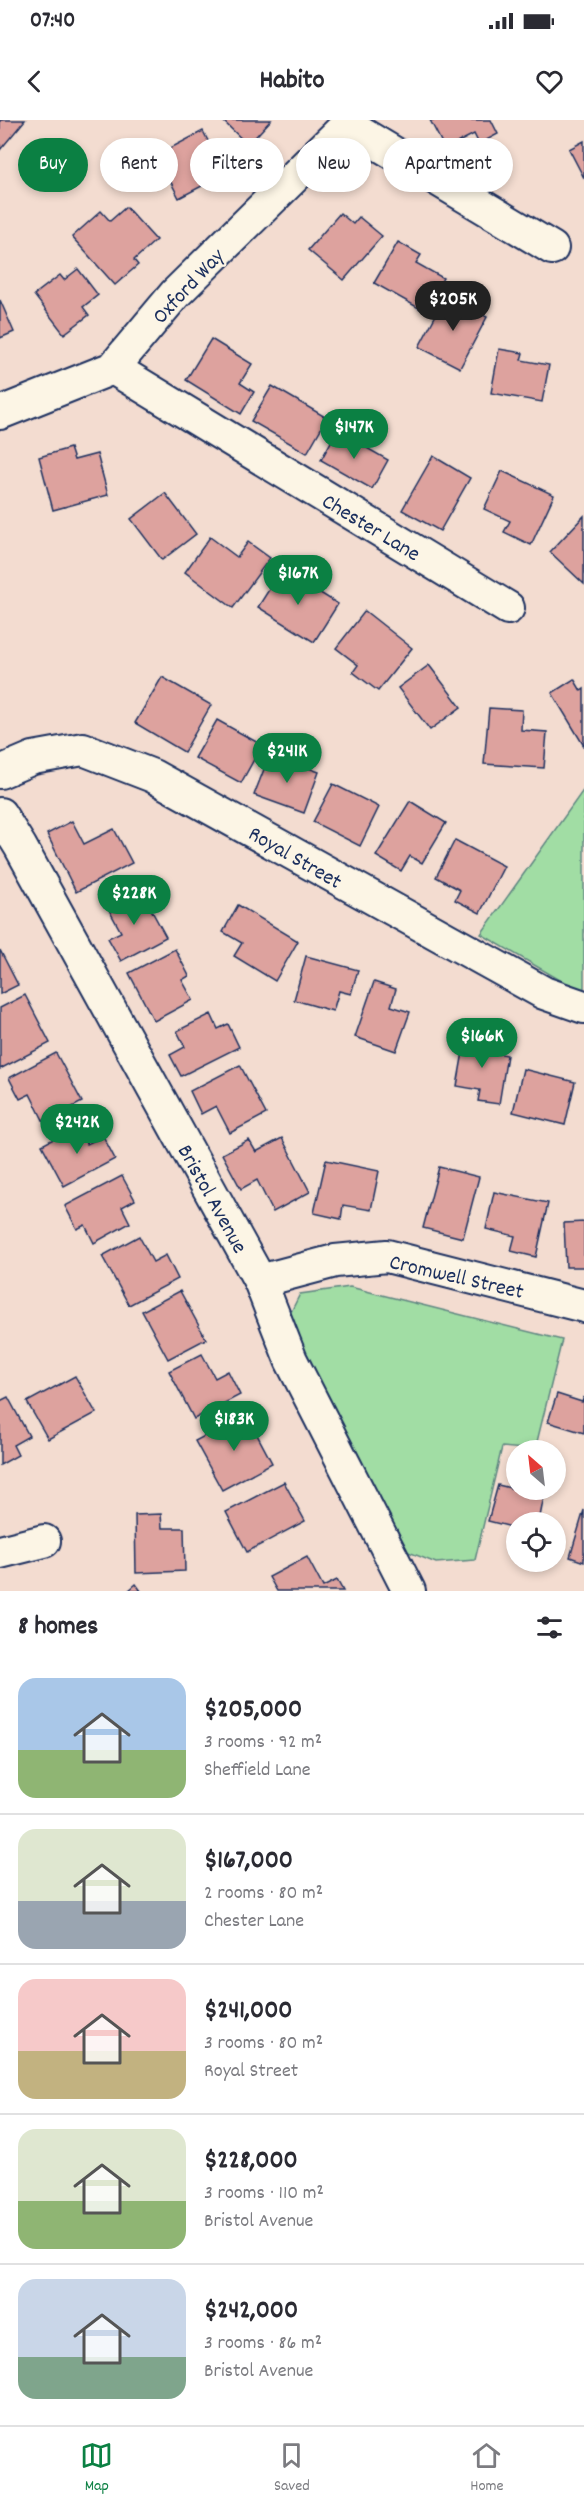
<!DOCTYPE html>
<meta charset="utf-8">
<style>
body{margin:0;font-family:Dekko,sans-serif;background:#f7f7f7;color:#2b2b33;height:100vh;display:flex;flex-direction:column;font-size:22px;white-space:nowrap}
*{box-sizing:border-box;margin:0}
p{font-size:20px;color:#7c7c81}
.icon{flex:none;width:33px;height:33px;fill:none;stroke:currentColor;stroke-width:2;stroke-linecap:round;stroke-linejoin:round}
.map{position:relative;height:1471px;overflow:hidden}
.details{display:flex;flex-direction:column;background:#fff;flex:1}
.details>*{flex:none}
.guide{position:absolute;left:18px;top:18px;width:549px;height:54px;display:flex;gap:12px}
.needle{width:39px;rotate:332deg}
.buttons{position:absolute;left:506px;top:1320px;display:grid;gap:12px}
.buttons a{display:grid;place-items:center;width:60px;height:60px;border-radius:50%;background:#fff;box-shadow:0 3px 9px #0003;font-size:30px}
.price{position:absolute;translate:-50% -51px;padding:0 14px;border-radius:21px;background:#0b8043;color:#fff;font-size:20px;line-height:39px;filter:drop-shadow(0 2px 3px #0008)}
.price::after{content:'';position:absolute;left:50%;top:36px;width:18px;height:14px;margin-left:-9px;background:inherit;clip-path:polygon(0 0,100% 0,50% 100%)}
.price.current{background:#222;color:#fff}
ul{padding:0;list-style:none}
li{display:flex;align-items:center;gap:18px;height:150px;padding:0 18px}
li+li{border-top:2px solid #e1e1e2}
li span{display:grid;place-items:center;flex:none;width:168px;height:120px;border-radius:18px;color:#555}
li>.icon{margin-inline-start:auto}
span .icon{width:72px;height:72px;fill:#fffc;stroke-width:1}
li b{font-size:26px}
h2{display:flex;justify-content:space-between;align-items:center;height:72px;padding:0 18px;font-size:26px}
.pill{padding:0 21px;border-radius:27px;background:#fff;box-shadow:0 3px 9px #0003;font-size:21px;line-height:54px}
.pill.current{background:#0b8043;color:#fff}
.status{display:flex;justify-content:space-between;align-items:center;height:42px;padding:0 30px;background:#fff;direction:ltr}
.status svg{height:16px;fill:currentColor}
header{display:flex;justify-content:space-between;align-items:center;height:78px;padding:0 18px;background:#fff;font-size:27px;font-weight:700}
.dock{display:flex;justify-content:space-around;align-items:center;height:84px;border-top:2px solid #e1e1e2;background:#fff;font-size:16px;color:#7c7c81}
.dock a{display:grid;justify-items:center;gap:3px}
.dock .current{color:#0b8043}
.map>svg:first-child{display:block}
.green{fill:#a1dda4;stroke:#5e8681;stroke-width:1.5}
.building{fill:#dda29e;stroke:#1b2f5e;stroke-width:1.5}
.lines{fill:none;stroke-linecap:round;stroke-linejoin:round}
.minor-casing{stroke:#1b2f5e;stroke-width:36}
.minor{stroke:#fcf5e5;stroke-width:32}
.labels{text-anchor:middle;stroke-width:4.5;stroke-linejoin:round;paint-order:stroke}
.street-label{font-size:22px;fill:#1b2f5e;stroke:#fcf5e5}
</style>
<div class="status"><b>07:40</b><svg viewBox="0 0 49 12"><path d="M0 12V9h3v3zM5 12V6h3v6zM10 12V3h3v9zM15 12V0h3v12zM26 1h20v11H26zM47 4h2v5h-2z"/></svg></div>
<header><svg class="icon" aria-label="back" viewBox="0 0 24 24"><path d="M15 5l-7 7 7 7"/></svg>Habito<svg class="icon" aria-label="heart" viewBox="0 0 24 24"><path d="M12 20l-8-8c-3-5 5-10 8-4 3-6 11-1 8 4z"/></svg></header>
<div class="map">
<svg width="584" height="1471" viewBox="0 0 584 1471">
<rect width="100%" height="100%" fill="#f3dcd0"/>
<filter id="ink" filterUnits="userSpaceOnUse"><feTurbulence type="fractalNoise" baseFrequency=".0167" numOctaves="2"/><feDisplacementMap in="SourceGraphic" scale="12" xChannelSelector="R" yChannelSelector="G"/><feConvolveMatrix kernelMatrix="1 2 1 2 8 2 1 2 1" color-interpolation-filters="sRGB"/></filter>
<g filter="url(#ink)">
<!-- green -->
<g class="green">
<path d="M584,669V874L481,814Z"/>
<path d="M350,1167L562,1220L535,1330L502,1327L475,1440L436,1443L406,1431L286,1202L300,1174Z"/>
</g>
<!-- building -->
<g class="building">
<path d="M0,0H25L0,30Z"/>
<path d="M222,0H271L248,25Z"/>
<path d="M430,0H491L498,14L479,24L474,14L445,29Z"/>
<path d="M203,11L225,54L179,78L157,35Z"/>
<path d="M584,21V58L569,29Z"/>
<path d="M126,87L156,120L134,140L138,145L115,165L72,117L101,91L110,101Z"/>
<path d="M340,93L353,104L359,97L382,116L344,160L308,130Z"/>
<path d="M398,122L421,135L416,143L443,158L424,191L374,163Z"/>
<path d="M78,149L98,175L83,187L89,195L64,214L34,175L60,155L64,160Z"/>
<path d="M446,176L487,197L460,248L419,227Z"/>
<path d="M0,180L14,212L0,218Z"/>
<path d="M211,219L252,244L240,263L254,272L241,294L186,260Z"/>
<path d="M499,229L523,233L521,240L549,245L542,282L491,273Z"/>
<path d="M272,266L327,298L307,333L251,301Z"/>
<path d="M337,311L388,340L372,369L321,340Z"/>
<path d="M70,328L74,340L97,334L108,375L53,390L39,337Z"/>
<path d="M433,336L470,358L440,411L402,390Z"/>
<path d="M502,351L554,375L531,425L504,412L510,401L484,389Z"/>
<path d="M165,373L196,414L162,440L131,399Z"/>
<path d="M584,396V464L550,432Z"/>
<path d="M210,417L237,437L248,422L270,438L233,488L185,452Z"/>
<path d="M282,449L338,484L314,522L258,487Z"/>
<path d="M365,491L412,528L378,571L353,552L358,545L336,528Z"/>
<path d="M429,545L461,587L430,610L398,568Z"/>
<path d="M162,557L211,585L184,632L135,603Z"/>
<path d="M574,559L581,571L584,569V626L552,573Z"/>
<path d="M489,588L522,590L521,610L547,612L544,648L484,644Z"/>
<path d="M217,600L262,625L241,663L195,638Z"/>
<path d="M270,634L319,652L304,693L254,675Z"/>
<path d="M333,664L379,687L360,726L313,702Z"/>
<path d="M410,681L446,703L422,743L410,736L401,751L376,736Z"/>
<path d="M72,701L84,724L114,709L132,743L76,772L47,714Z"/>
<path d="M455,720L504,746L480,793L455,780L460,770L436,757Z"/>
<path d="M141,771L166,817L121,841L108,818L121,812L108,788Z"/>
<path d="M238,785L298,821L275,861L234,836L242,823L223,812Z"/>
<path d="M175,829L189,856L182,860L193,880L154,901L129,853Z"/>
<path d="M0,830L18,865L0,874Z"/>
<path d="M306,836L358,850L351,874L339,871L333,891L294,880Z"/>
<path d="M374,862L396,869L391,886L410,892L396,931L355,917Z"/>
<path d="M25,875L50,923L0,949V888Z"/>
<path d="M211,894L218,909L228,904L239,927L181,956L170,935L185,927L177,911Z"/>
<path d="M466,915L493,919L491,932L507,935L499,984L478,981L480,970L457,966Z"/>
<path d="M56,933L82,982L44,1002L30,974L20,979L9,958Z"/>
<path d="M240,945L266,994L230,1013L216,986L201,994L190,971Z"/>
<path d="M523,949L575,962L565,1005L513,992Z"/>
<path d="M78,1006L87,1024L103,1016L115,1039L64,1066L42,1025Z"/>
<path d="M282,1018L310,1072L273,1092L257,1060L241,1069L222,1034L249,1020L256,1032Z"/>
<path d="M326,1040L379,1051L371,1090L343,1085L341,1099L314,1093Z"/>
<path d="M439,1047L479,1057L463,1118L423,1108Z"/>
<path d="M122,1056L135,1080L122,1087L130,1103L94,1123L85,1105L77,1109L65,1086Z"/>
<path d="M494,1072L548,1083L536,1137L511,1131L515,1116L486,1109Z"/>
<path d="M584,1102V1147H566L564,1103Z"/>
<path d="M139,1116L153,1142L166,1135L178,1159L129,1185L102,1136Z"/>
<path d="M180,1171L206,1219L168,1239L142,1191Z"/>
<path d="M202,1234L215,1258L228,1251L240,1275L194,1299L169,1251Z"/>
<path d="M75,1256L96,1293L48,1319L27,1282Z"/>
<path d="M557,1274L582,1282L584,1277V1313L548,1302Z"/>
<path d="M8,1277L29,1316L13,1325L18,1335L0,1345V1281Z"/>
<path d="M246,1294L272,1343L222,1370L195,1321Z"/>
<path d="M284,1362L305,1401L247,1432L226,1392Z"/>
<path d="M498,1365L544,1376L539,1402H516V1426L511,1425L516,1408L488,1401Z"/>
<path d="M584,1390V1442L570,1437Z"/>
<path d="M161,1394L162,1408H184L185,1451L136,1453L135,1395Z"/>
<path d="M307,1437L323,1467L337,1460L343,1471H277L269,1457Z"/>
<path d="M136,1464L141,1471H128Z"/>
</g>
<g class="lines">
<defs>
<g id="minor">
<path d="M347,5L552,128"/>
<path d="M113,248L508,488"/>
<path d="M0,293L113,248L175,174L352,0"/>
<path d="M0,652L33,638L83,629L153,656L544,873L584,887"/>
<path d="M0,694L20,726L260,1161L291,1240L409,1471"/>
<path d="M260,1161L335,1141L387,1136L584,1186"/>
<path d="M0,1432L44,1421"/>
</g>
</defs>
<!-- minor casing -->
<use href="#minor" class="minor-casing"/>
<!-- minor -->
<use href="#minor" class="minor"/>
</g>
</g>
<g class="labels">
<!-- street labels -->
<g class="street-label">
<text transform="translate(187 165) rotate(-47)" y="8">Oxford Way</text>
<text transform="translate(372 406) rotate(31)" y="8">Chester Lane</text>
<text transform="translate(296 736) rotate(30)" y="8">Royal Street</text>
<text transform="translate(214 1078) rotate(61)" y="8">Bristol Avenue</text>
<text transform="translate(457 1155) rotate(13)" y="8">Cromwell Street</text>
</g>
</g>
</svg>
<div class="buttons">
<a><svg class="needle" viewBox="-14 -14 28 28"><path d="M0-13l5 13h-10z" fill="#e53935"/><path d="M0 13l5-13h-10z" fill="#7c7c81"/></svg></a>
<a><svg class="icon" aria-label="locate" viewBox="0 0 24 24"><circle cx="12" cy="12" r="6"/><path d="M12 2v4M12 18v4M2 12h4M18 12h4"/></svg></a>
</div>
<b class="price current" style="left:453px;top:212px">$205K</b>
<b class="price" style="left:354px;top:340px">$147K</b>
<b class="price" style="left:298px;top:486px">$167K</b>
<b class="price" style="left:287px;top:664px">$241K</b>
<b class="price" style="left:134px;top:806px">$228K</b>
<b class="price" style="left:482px;top:949px">$166K</b>
<b class="price" style="left:77px;top:1035px">$242K</b>
<b class="price" style="left:234px;top:1332px">$183K</b>
<div class="guide">
<a class="pill current">Buy</a>
<a class="pill">Rent</a>
<a class="pill">Filters</a>
<a class="pill">New</a>
<a class="pill">Apartment</a>
</div>
</div>
<section class="details">
<h2>8 homes<svg class="icon" aria-label="filters" viewBox="0 0 24 24"><path d="M4 7h16M4 17h16"/><circle cx="9" cy="7" r="2"/><circle cx="15" cy="17" r="2"/></svg></h2>
<ul>
<li><span style="background:linear-gradient(#a9c7e8 60%,#8fb573 0)"><svg class="icon" aria-label="home" viewBox="0 0 24 24"><path d="M3 11l9-7 9 7M6 9v11h12V9"/></svg></span><div><b>$205,000</b><p>3 rooms · 92 m²</p><p>Sheffield Lane</p></div></li>
<li><span style="background:linear-gradient(#dfe7d0 60%,#9aa5b1 0)"><svg class="icon" aria-label="home" viewBox="0 0 24 24"><path d="M3 11l9-7 9 7M6 9v11h12V9"/></svg></span><div><b>$167,000</b><p>2 rooms · 80 m²</p><p>Chester Lane</p></div></li>
<li><span style="background:linear-gradient(#f6c9c9 60%,#c2b280 0)"><svg class="icon" aria-label="home" viewBox="0 0 24 24"><path d="M3 11l9-7 9 7M6 9v11h12V9"/></svg></span><div><b>$241,000</b><p>3 rooms · 80 m²</p><p>Royal Street</p></div></li>
<li><span style="background:linear-gradient(#dfe7d0 60%,#8fb573 0)"><svg class="icon" aria-label="home" viewBox="0 0 24 24"><path d="M3 11l9-7 9 7M6 9v11h12V9"/></svg></span><div><b>$228,000</b><p>3 rooms · 110 m²</p><p>Bristol Avenue</p></div></li>
<li><span style="background:linear-gradient(#c9d6e8 65%,#7fa58c 0)"><svg class="icon" aria-label="home" viewBox="0 0 24 24"><path d="M3 11l9-7 9 7M6 9v11h12V9"/></svg></span><div><b>$242,000</b><p>3 rooms · 86 m²</p><p>Bristol Avenue</p></div></li>
</ul>
</section>
<nav class="dock">
<a class="current"><svg class="icon" aria-label="map" viewBox="0 0 24 24"><path d="M3 6l6-2 6 2 6-2v14l-6 2-6-2-6 2zM9 4v14M15 6v14"/></svg>Map</a>
<a><svg class="icon" aria-label="saved" viewBox="0 0 24 24"><path d="M7 4h10v16l-5-4-5 4z"/></svg>Saved</a>
<a><svg class="icon" aria-label="home" viewBox="0 0 24 24"><path d="M3 11l9-7 9 7M6 9v11h12V9"/></svg>Home</a>
</nav>
